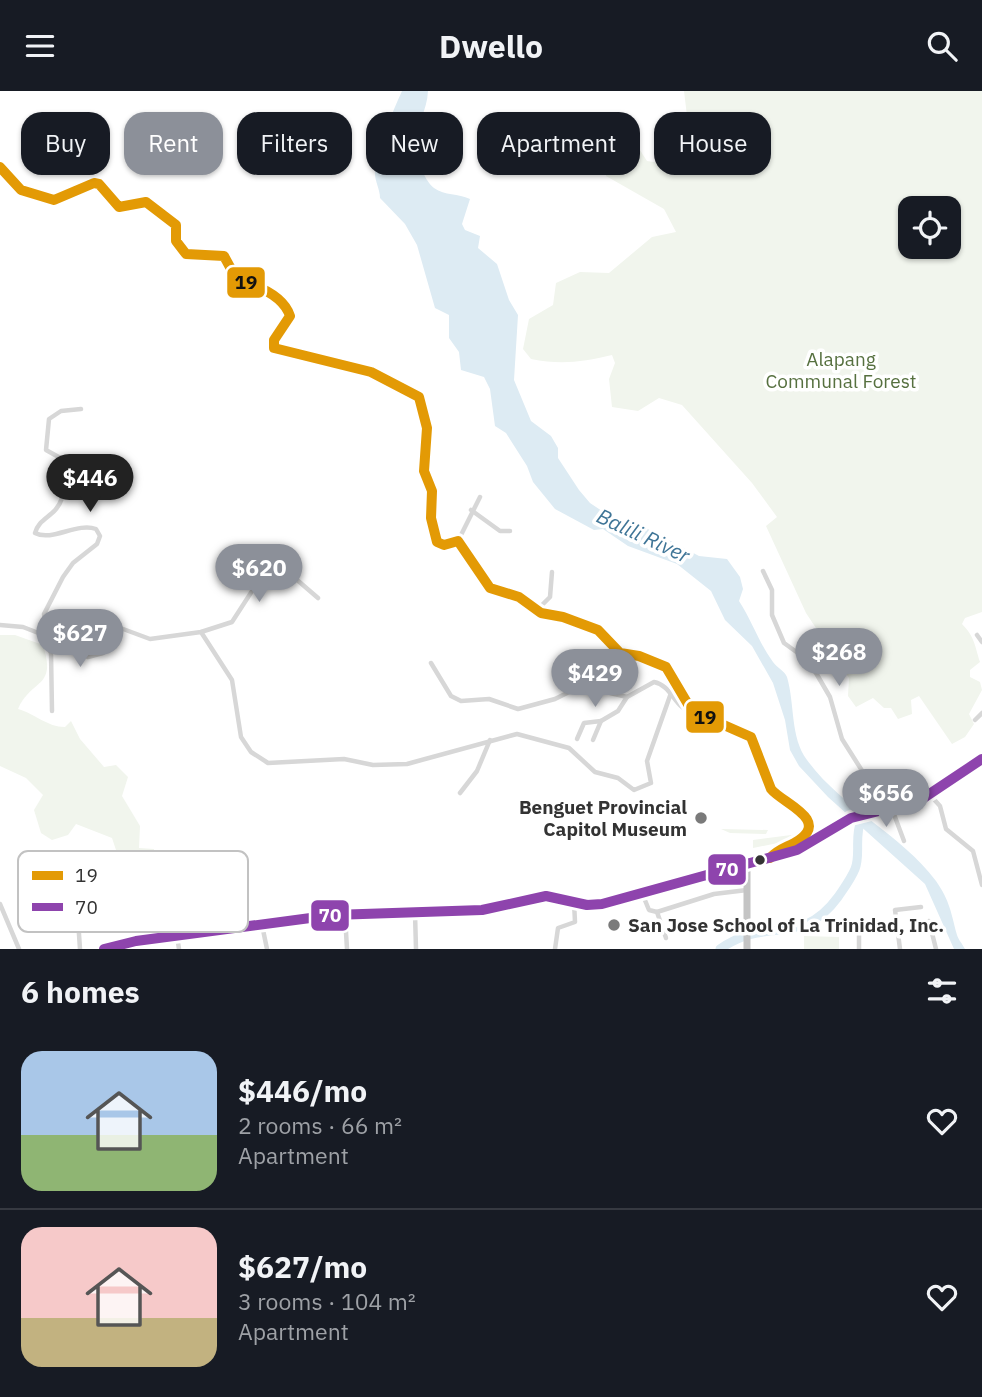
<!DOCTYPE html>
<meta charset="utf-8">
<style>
body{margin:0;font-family:"IBM Plex Sans",sans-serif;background:#242831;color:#f1f3f6;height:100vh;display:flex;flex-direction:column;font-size:26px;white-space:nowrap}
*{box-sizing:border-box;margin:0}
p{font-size:23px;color:#9ea1a6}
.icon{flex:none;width:38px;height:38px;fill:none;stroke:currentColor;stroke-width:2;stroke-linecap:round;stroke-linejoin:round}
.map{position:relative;height:858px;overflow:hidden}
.side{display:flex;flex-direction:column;background:#171b24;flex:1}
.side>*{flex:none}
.banner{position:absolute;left:21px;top:21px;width:942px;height:63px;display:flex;gap:14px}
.buttons{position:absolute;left:898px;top:105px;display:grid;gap:14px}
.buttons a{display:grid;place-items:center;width:63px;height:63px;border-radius:14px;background:#171b24;box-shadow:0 2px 5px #0004;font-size:35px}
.price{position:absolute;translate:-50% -60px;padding:0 16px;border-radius:24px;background:#8c9099;color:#fff;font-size:23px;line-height:46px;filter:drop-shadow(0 2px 4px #0008)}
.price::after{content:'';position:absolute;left:50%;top:42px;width:21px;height:16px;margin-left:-10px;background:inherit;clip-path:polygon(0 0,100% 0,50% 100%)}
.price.selected{background:#222;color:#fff}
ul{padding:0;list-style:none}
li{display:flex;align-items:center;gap:21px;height:175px;padding:0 21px}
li+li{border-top:2px solid #363941}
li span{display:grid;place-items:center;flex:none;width:196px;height:140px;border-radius:21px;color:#555}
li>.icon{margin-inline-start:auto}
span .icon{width:84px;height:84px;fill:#fffc;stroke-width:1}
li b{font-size:30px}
h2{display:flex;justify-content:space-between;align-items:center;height:84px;padding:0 21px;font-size:30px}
.tag{padding:0 24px;border-radius:21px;background:#171b24;box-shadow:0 2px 5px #0004;font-size:24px;line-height:63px}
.tag.selected{background:#8c9099;color:#fff}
header{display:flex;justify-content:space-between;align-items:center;height:91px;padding:0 21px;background:#171b24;font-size:32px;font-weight:800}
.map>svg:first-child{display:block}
.green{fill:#f1f5ed;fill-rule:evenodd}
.water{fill:#ddebf3}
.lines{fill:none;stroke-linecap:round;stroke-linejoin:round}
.river{stroke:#ddebf3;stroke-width:9}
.street{stroke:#d7d7d7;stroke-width:4.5}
.secondary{stroke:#d0d0d0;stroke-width:6}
.highway{stroke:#c4c4c4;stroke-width:7}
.bus-1-casing{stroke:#fff;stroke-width:16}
.bus-2-casing{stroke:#fff;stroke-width:16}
.bus-1{stroke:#e39a05;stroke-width:10}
.bus-2{stroke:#8e44ad;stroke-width:10}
.poi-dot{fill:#7a7a7a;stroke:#fff;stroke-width:2.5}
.bus-dot{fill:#333;stroke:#fff;stroke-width:2.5}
.labels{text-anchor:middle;stroke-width:7;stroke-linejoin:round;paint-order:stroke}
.park-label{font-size:19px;fill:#56703f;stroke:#fff}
.poi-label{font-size:19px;font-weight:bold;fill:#333;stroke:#fff;text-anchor:end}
.water-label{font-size:21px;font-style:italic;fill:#3f7597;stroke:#fff}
.key{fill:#fff;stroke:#c2c2c2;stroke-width:2}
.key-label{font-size:19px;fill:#333}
.line-badge{stroke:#fff;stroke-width:2.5}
.badge-label{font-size:19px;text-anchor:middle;font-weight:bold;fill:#fff}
.pale-badge-label{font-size:19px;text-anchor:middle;font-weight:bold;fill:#111}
</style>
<header><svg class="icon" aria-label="menu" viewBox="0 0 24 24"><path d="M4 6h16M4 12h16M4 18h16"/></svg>Dwello<svg class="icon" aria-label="search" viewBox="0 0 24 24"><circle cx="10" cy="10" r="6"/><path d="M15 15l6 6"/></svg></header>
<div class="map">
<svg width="982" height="858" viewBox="0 0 982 858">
<rect width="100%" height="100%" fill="#fff"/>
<!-- green -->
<g class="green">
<path d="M684,0H982V521L965,527L962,533C975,546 975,556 980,571L970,579V586L980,591L982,599L969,623L974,633L965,646L952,653L919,605L911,609L912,623L898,628L891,617H884L873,607L856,616L848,605L849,587L806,522L766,435L777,426L752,392L682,314L659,307L638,320L612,316L609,288L615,272L612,264C583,271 561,274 531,268L523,258L529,228L553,214L556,192L580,181L609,182L652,146L676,141L664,118L606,85V42L610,35L634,50L647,70L668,73L674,69L675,44L687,25ZM910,117H948V156H910Z"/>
<path d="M0,544H15L43,554C57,598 32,587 18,618C36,623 47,636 65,636L71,630L80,648L104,676L116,674L128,686L122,705L140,735L139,757L154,758L152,783L131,804L112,747L76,733L68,744L52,749L41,742L34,719L43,704L26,687L0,675Z"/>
<path d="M721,738L768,739L766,743L730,742Z"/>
<path d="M799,743L778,752L753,757V749Z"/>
<path d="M804,845L839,846V858H804Z"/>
</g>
<!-- water -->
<path class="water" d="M402,0H428C427,20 417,33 415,47C414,60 423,89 434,97C445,105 458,102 470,108L462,133L465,139L480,145L478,157L497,173L509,209L518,224L514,289L531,330L551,345L558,357V367L579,399L590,412L623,434L644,436L699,465L727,468L740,486L743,498L739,510C752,530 759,552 773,571C777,577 785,580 787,586C795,613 790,646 807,669C842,717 901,743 936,790C950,810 951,822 957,844C958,848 963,854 965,858H954L925,793L828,706L799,675L790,659L785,629L773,592L752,555L725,529L711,500L677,473L628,455L603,438L594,439L555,418L533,391L527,375L506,342L495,335L490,298L484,286L461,279L459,261L449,247V224L435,217L417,154L405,133L380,107C380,98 374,89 375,80C376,59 393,20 402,0Z"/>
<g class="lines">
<!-- river -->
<path class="river" d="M720,858C767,824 800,858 838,806C844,797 851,788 855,778C861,763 854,746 861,730"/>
<!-- street -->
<g class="street">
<path d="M471,419L500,440H510"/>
<path d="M458,450L480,406"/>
<path d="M763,480L772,499V524L784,552L809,570L830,606L842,648L866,686L870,705L881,718"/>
<path d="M537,519L550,506L552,481"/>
<path d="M0,534L23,536L41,543L107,532L150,548L201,541L232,531L263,483L275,477L289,482L318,507"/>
<path d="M201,541L232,589L241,646L251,661L268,672L344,668L373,674L407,673L517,643L569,657L595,681L618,687L634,699L651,692L647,670L671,602"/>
<path d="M47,542L44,523L63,486L73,472L97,453L100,445L96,438C77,431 52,451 35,442C39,426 56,426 62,407L55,388L64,369L46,359L49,328L61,320L81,318"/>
<path d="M41,543L51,562L52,620"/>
<path d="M977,544L982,551"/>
<path d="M50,557H73L88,566L103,562"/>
<path d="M431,572L451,605L461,610L489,608L518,618L555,608L581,595L627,606L654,591C672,594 676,620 692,620"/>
<path d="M975,629L982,622"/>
<path d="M577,648L584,632L601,630"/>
<path d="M593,649L601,630L618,620L627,606"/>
<path d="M460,702L477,680L490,649"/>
<path d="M930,704L940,715L946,738L973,760L982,794"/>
<path d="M892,718L904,750"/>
<path d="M51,776L90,791L86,809L77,814L80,858"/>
<path d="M43,791L63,807L81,810"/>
<path d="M642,802L649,819L657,821L714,803L747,799"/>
<path d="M0,813L19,858"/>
<path d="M657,821L666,847"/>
<path d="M415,822L416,858"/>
<path d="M345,824L347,858"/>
<path d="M929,830L936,858"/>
<path d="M859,832V858"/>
<path d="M262,834L267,858"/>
<path d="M177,845L179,858"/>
<path d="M555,858L558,837L575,831L574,811"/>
<path d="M900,858L895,819L921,816"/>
</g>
<!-- secondary -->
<g class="secondary">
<path d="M0,76L21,99L54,109L94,92L99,93L119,116L146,111L176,134V150L186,163L224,165L237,189C256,194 283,204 290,225L274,249V257L371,281L419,306L427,337L424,380L432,400L431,427L437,451L444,454L458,450L490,497L519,506L541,522L563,526L598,539L620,562L639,565L666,576L692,620L751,646L771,698C782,712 829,728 799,749C789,756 779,757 770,767"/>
<path d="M104,858L136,850L315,826L482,819L509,816L541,805L587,814L602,813L747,774"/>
</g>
<!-- highway -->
<path class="highway" d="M747,858V774L799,758L851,727L919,710L982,668"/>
<defs>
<path id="bus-1" d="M0,76L21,99L54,109L94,92L99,93L119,116L146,111L176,134V150L186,163L224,165L237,189C256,194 283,204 290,225L274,249V257L371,281L419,306L427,337L424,380L432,400L431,427L437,451L444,454L458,450L490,497L519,506L541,522L563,526L598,539L620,562L639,565L666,576L692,620L751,646L771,698C782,712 829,728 799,749C789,756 779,757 770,767"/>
<path id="bus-2" d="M104,858L136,850L333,824L482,819L546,805L587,814L602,813L797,759L851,727L919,710L982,668"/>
</defs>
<!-- bus-1 casing -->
<use href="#bus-1" class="bus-1-casing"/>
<!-- bus-2 casing -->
<use href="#bus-2" class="bus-2-casing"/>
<!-- bus-1 -->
<use href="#bus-1" class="bus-1"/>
<!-- bus-2 -->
<use href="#bus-2" class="bus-2"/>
</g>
<!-- markers -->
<g class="poi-dot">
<circle cx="701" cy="727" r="7"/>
<circle cx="614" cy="834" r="7"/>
</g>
<circle class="bus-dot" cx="760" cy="769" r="6"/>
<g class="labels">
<!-- park labels -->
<g class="park-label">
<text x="841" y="275">Alapang<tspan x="841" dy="22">Communal Forest</tspan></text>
</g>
<!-- poi labels -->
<g class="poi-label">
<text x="687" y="723">Benguet Provincial<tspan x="687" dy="22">Capitol Museum</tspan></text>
<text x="628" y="841" text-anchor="start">San Jose School of La Trinidad, Inc.</text>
</g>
<!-- water labels -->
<g class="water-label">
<text transform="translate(643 445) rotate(25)" y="7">Balili River</text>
</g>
</g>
<!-- legend -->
<rect x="18" y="760" width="230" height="81" rx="10" class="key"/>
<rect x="32" y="780" width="31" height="9" fill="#e39a05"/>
<rect x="32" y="812" width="31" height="8" fill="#8e44ad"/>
<g class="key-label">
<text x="75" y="791">19</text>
<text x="75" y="823">70</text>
</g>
<g class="line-badge">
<rect x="226" y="175" width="40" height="33" rx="7" fill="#e39a05"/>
<rect x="685" y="609" width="40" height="34" rx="7" fill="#e39a05"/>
<rect x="707" y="762" width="40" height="33" rx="7" fill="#8e44ad"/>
<rect x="310" y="808" width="40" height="33" rx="7" fill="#8e44ad"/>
</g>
<g class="badge-label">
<text x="727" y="785">70</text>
<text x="330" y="831">70</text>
</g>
<g class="pale-badge-label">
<text x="246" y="198">19</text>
<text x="705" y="633">19</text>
</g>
</svg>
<div class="buttons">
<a><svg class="icon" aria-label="locate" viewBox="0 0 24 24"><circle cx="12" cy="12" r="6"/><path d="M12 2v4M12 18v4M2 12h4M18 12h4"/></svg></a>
</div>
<b class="price selected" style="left:90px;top:423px">$446</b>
<b class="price" style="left:259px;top:513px">$620</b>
<b class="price" style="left:80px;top:578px">$627</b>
<b class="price" style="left:839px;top:597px">$268</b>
<b class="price" style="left:595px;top:618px">$429</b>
<b class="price" style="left:886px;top:738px">$656</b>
<div class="banner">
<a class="tag">Buy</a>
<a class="tag selected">Rent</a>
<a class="tag">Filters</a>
<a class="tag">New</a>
<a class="tag">Apartment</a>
<a class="tag">House</a>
</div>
</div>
<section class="side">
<h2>6 homes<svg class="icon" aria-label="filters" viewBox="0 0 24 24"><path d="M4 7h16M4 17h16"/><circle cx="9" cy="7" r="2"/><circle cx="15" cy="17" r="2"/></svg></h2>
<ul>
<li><span style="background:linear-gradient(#a9c7e8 60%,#8fb573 0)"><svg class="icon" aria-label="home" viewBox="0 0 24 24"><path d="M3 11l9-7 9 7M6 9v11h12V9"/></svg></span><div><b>$446/mo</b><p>2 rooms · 66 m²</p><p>Apartment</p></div><svg class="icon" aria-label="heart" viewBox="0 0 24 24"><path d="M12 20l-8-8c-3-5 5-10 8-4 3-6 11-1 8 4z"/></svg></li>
<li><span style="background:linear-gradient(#f6c9c9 65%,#c2b280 0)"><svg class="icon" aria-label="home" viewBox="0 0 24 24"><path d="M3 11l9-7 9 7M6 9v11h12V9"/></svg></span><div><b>$627/mo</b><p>3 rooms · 104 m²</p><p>Apartment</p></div><svg class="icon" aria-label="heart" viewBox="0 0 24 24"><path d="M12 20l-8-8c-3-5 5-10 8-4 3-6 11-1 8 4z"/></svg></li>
</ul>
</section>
